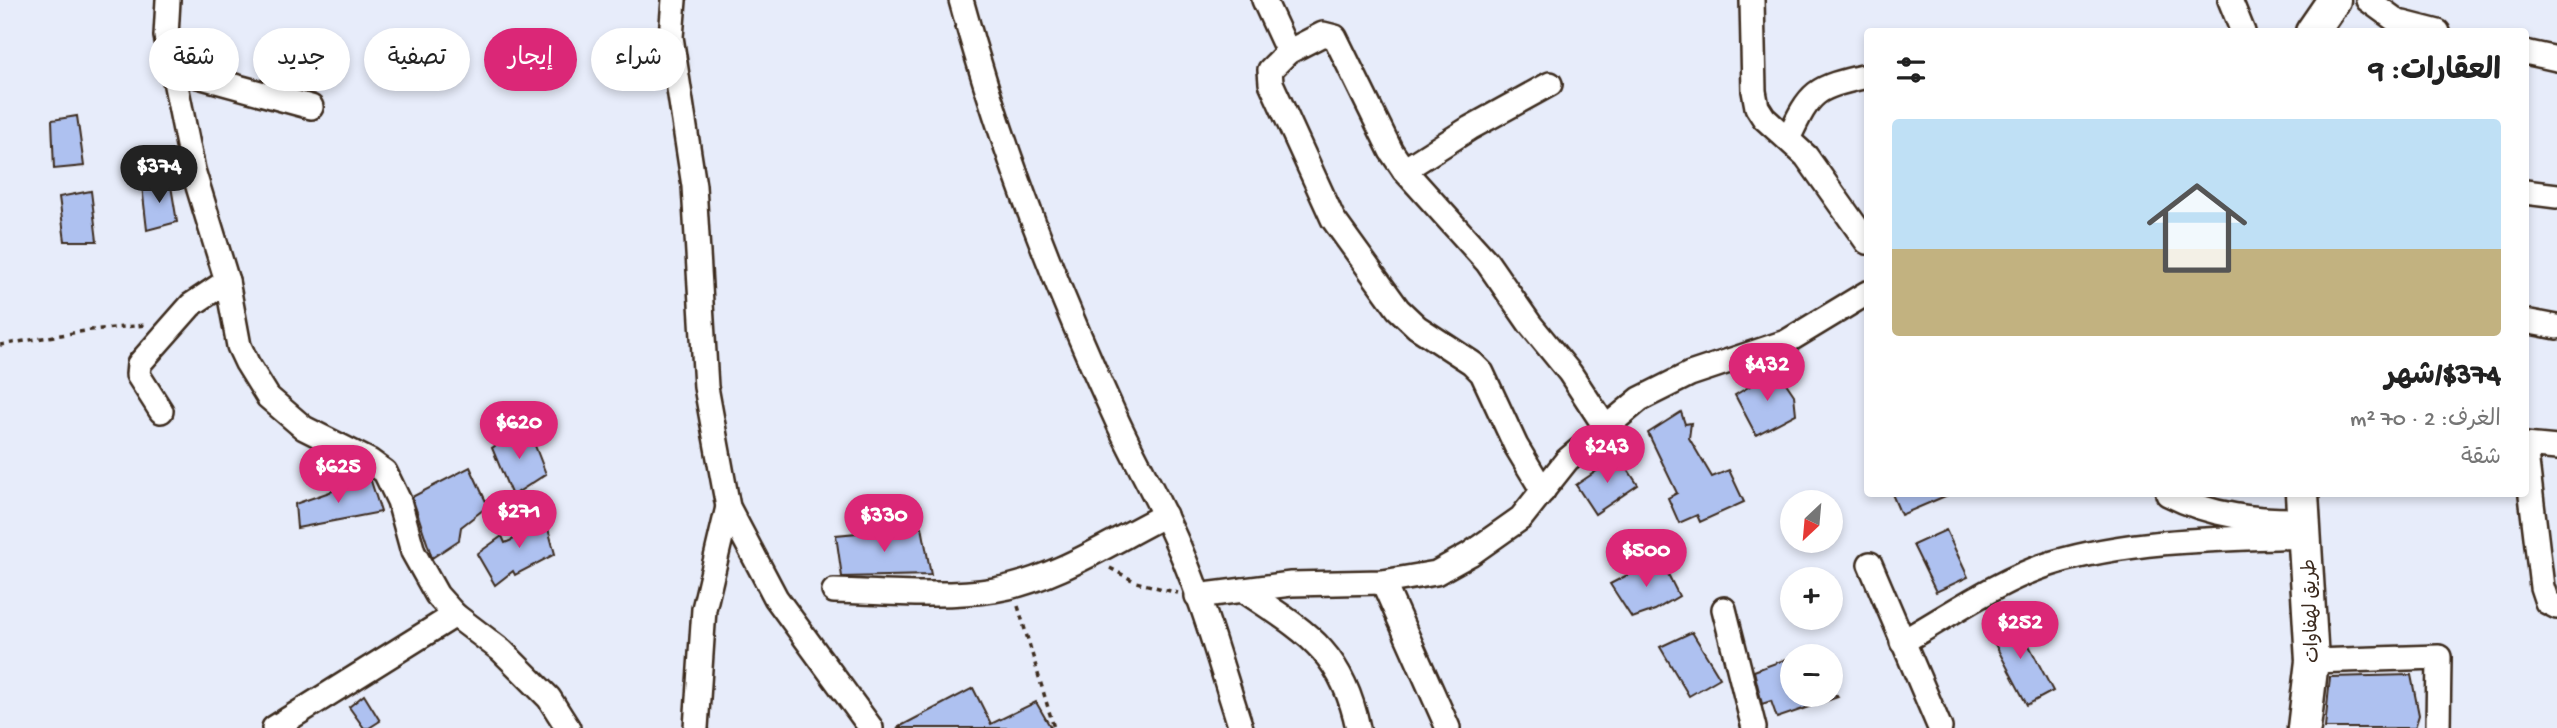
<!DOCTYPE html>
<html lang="ar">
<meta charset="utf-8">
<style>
body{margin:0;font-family:"Gochi Hand","Playpen Sans Arabic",sans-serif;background:#f6f6f6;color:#222;direction:rtl;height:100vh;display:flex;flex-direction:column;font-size:26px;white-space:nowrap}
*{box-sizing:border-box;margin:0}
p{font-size:23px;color:#767676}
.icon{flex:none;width:38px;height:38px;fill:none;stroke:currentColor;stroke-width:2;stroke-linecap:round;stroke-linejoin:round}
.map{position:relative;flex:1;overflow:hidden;direction:ltr}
.drawer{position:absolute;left:1864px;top:28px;width:665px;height:469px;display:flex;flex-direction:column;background:#fff;border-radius:7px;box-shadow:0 4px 10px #0003;direction:rtl}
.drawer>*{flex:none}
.guide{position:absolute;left:21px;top:28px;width:665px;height:63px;direction:rtl;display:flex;gap:14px}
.needle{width:46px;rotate:206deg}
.buttons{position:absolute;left:1780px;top:490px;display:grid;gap:14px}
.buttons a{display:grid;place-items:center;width:63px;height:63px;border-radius:50%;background:#fff;box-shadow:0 4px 10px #0003;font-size:35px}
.price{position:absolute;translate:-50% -60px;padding:0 16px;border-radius:24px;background:#db2777;color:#fff;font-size:23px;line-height:46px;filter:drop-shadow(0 2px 4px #0008)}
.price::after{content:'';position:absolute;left:50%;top:42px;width:21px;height:16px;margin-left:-10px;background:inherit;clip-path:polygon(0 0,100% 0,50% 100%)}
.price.on{background:#222;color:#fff}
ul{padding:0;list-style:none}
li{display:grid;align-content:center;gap:14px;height:371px;padding:0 28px}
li+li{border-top:2px solid #e0e0e0}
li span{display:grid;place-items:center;height:217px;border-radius:7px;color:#555}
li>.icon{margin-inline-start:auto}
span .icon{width:126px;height:126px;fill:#fffc;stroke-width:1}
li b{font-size:30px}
h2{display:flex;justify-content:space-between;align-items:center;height:84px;padding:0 28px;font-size:30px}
.tag{padding:0 24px;border-radius:32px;background:#fff;box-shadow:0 4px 10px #0003;font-size:24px;line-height:63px}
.tag.on{background:#db2777;color:#fff}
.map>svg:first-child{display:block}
.building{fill:#aec1f0;stroke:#3b2a1e;stroke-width:2}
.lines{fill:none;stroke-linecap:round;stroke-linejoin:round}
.street-casing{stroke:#3b2a1e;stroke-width:28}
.secondary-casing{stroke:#3b2a1e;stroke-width:37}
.path{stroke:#3b2a1e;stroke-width:3.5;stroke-dasharray:5 5;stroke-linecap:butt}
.street{stroke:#fff;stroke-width:23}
.secondary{stroke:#fff;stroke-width:32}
.labels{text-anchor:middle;stroke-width:6;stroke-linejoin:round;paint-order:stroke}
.street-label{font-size:19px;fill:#3b2a1e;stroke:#fff}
</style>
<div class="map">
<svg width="2557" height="728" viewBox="0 0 2557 728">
<rect width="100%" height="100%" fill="#e7ecfa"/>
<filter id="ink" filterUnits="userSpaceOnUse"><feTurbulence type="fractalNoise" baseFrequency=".0143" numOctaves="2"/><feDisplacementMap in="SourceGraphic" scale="14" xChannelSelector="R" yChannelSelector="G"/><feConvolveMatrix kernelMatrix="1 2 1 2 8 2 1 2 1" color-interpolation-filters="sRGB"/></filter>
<g filter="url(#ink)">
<!-- building -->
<g class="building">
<path d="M77,116L84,166L54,169L52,120Z"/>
<path d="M170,180L177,222L147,230L142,186Z"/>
<path d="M91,191L97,241H65L59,197Z"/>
<path d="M1777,370L1794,395L1796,414L1756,435L1735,395Z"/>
<path d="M1681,412L1685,424L1691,423L1689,438L1712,477L1729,470L1744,502L1700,522L1697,515L1679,523L1668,498L1677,493L1648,433Z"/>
<path d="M527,425L546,474L512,496L492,448Z"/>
<path d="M1619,456L1638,485L1595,514L1576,485Z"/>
<path d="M470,467L488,506L461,527L459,540L432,558L412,497Z"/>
<path d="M370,478L381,512L297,528L295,504Z"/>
<path d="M1892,494H1950L1901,515Z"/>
<path d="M542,507L555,554L515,575L513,571L495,585L477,554L502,536L505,543L528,533L523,521Z"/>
<path d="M922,527L931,575L842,577L836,535Z"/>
<path d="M1946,530L1968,577L1936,592L1913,545Z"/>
<path d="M1660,558L1679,596L1655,610L1632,618L1610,584Z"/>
<path d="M2014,617L2053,691L2027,705L1988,631Z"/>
<path d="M1692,632L1720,678L1689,696L1660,647Z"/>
<path d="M1792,657V695H1837L1838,697L1777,718L1771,701L1762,704L1754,671Z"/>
<path d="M2411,675L2419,715L2415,728H2325L2330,677Z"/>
<path d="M973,688L991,724L1036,702L1051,728H897Z"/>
<path d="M364,695L380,721L369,728H364L349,707Z"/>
</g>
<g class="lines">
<defs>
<g id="street">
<path d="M168,0L166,36L193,170L227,281L239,346L247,363L268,397L304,428L370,461L385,472L399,501L413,552L437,595L455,615L502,651L549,698L568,728"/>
<path d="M674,0L671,37L694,186L706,387L728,507L776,598L871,728"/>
<path d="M961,0C999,141 1053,281 1114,414C1134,459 1160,501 1179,547C1205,606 1221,667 1241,728"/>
<path d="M1264,0L1288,52L1270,70L1271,83L1333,219L1398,309L1417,327L1472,363L1482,373L1516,446L1543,491"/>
<path d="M1752,0L1754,91L1757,107L1764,118L1806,156L1867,242"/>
<path d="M2230,0L2243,32"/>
<path d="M2368,0L2412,32"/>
<path d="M2403,23L2438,32"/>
<path d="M1288,52L1323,34L1335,37L1391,151L1404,170L1487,262L1530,324L1570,373L1606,428"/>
<path d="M2525,52L2557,59"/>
<path d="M171,63L198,76L311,107"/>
<path d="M1788,139C1811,90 1814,88 1867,76"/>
<path d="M1404,170L1470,128L1550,84"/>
<path d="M2525,192L2557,196"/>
<path d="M2525,321L2557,327"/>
<path d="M161,411L138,375L139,364L191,305L227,281"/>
<path d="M2525,445L2542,587L2547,602L2557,607"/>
<path d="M2525,445L2557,448"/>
<path d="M2168,494C2211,516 2257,521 2305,520"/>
<path d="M1870,564L1940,728"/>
<path d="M1383,582L1448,728"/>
<path d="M1243,590C1304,631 1342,650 1358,728"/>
<path d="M834,591C886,592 942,598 994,590C1054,580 1111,542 1165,515"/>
<path d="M1197,596L1291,584L1383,582L1436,573L1470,554L1521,518L1567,460L1640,399L1690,374L1786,342L1867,293"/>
<path d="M1724,609L1754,728"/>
<path d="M1902,642C1950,615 2000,579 2053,563C2133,539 2223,539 2306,536"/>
<path d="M2312,661L2439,657L2438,728"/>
<path d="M274,728L455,615"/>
<path d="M696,728L704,609L728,507"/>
</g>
<g id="secondary">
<path d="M2312,32L2334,0"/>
<path d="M2302,494L2312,661L2304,728"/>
</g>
</defs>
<!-- street casing -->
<use href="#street" class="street-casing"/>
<!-- secondary casing -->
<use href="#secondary" class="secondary-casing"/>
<!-- path -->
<g class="path">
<path d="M0,345L91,330L146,325"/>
<path d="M1110,568L1136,582L1178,593"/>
<path d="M1018,606L1054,728"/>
</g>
<!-- street -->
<use href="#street" class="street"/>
<!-- secondary -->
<use href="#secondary" class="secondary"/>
</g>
</g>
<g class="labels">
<!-- street labels -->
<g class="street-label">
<text transform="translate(2309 611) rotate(-92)" y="7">طريق لهفاوات</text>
</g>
</g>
</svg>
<div class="buttons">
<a><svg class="needle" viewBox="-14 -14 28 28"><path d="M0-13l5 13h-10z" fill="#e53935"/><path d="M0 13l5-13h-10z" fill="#767676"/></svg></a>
<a>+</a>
<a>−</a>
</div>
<b class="price on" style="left:159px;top:205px">$374</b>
<b class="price" style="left:1767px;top:403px">$432</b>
<b class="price" style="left:519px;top:461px">$620</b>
<b class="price" style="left:1607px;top:485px">$243</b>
<b class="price" style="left:338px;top:505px">$625</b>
<b class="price" style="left:519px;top:550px">$271</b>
<b class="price" style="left:884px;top:554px">$330</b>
<b class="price" style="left:1646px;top:589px">$500</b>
<b class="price" style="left:2020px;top:661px">$252</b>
<div class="guide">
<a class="tag">شراء</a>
<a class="tag on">إيجار</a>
<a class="tag">تصفية</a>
<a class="tag">جديد</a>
<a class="tag">شقة</a>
</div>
<section class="drawer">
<h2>العقارات: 9<svg class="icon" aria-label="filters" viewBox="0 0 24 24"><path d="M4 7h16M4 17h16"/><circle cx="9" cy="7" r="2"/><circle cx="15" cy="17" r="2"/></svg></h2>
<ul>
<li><span style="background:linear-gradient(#bfe0f5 60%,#c2b280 0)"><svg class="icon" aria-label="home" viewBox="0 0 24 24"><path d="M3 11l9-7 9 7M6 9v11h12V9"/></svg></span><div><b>$374/شهر</b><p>الغرف: 2 · 70 m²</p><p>شقة</p></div></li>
</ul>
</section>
</div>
